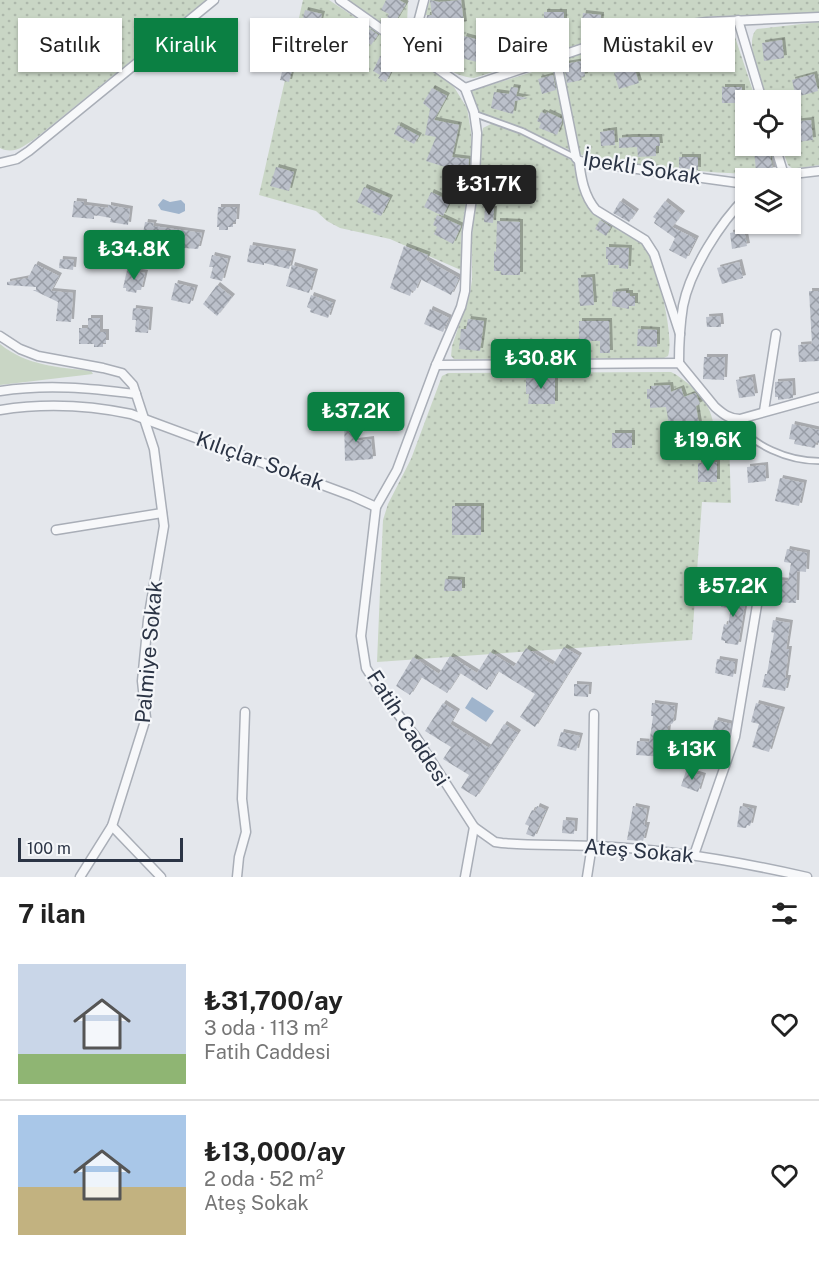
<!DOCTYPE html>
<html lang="tr">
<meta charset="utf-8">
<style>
body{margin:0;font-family:"Public Sans",sans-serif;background:#f6f6f6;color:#222;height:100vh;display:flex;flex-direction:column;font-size:22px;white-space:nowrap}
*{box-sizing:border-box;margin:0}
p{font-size:20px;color:#767676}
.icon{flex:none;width:33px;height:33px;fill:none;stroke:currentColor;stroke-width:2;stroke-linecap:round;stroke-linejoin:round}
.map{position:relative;height:877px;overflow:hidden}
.sheet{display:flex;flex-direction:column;background:#fff;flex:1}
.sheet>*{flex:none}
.top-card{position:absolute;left:18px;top:18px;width:783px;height:54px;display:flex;gap:12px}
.controls{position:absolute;left:735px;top:90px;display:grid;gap:12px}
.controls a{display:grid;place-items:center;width:66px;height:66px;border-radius:0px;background:#fff;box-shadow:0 2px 4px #0004;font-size:30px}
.scale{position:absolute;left:18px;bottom:15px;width:165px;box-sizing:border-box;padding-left:6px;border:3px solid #2b3445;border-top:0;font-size:16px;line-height:21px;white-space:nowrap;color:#2b3445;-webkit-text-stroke:4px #f4f6f9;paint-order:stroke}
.price{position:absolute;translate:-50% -51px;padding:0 14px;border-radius:6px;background:#0b8043;color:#fff;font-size:20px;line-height:39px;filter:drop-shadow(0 2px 3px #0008)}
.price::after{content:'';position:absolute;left:50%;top:36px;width:18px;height:14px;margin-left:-9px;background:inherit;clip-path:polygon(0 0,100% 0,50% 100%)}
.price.current{background:#222;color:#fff}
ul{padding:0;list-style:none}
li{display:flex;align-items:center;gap:18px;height:150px;padding:0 18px}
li+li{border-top:2px solid #e0e0e0}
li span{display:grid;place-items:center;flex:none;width:168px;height:120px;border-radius:0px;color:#555}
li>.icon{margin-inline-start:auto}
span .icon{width:72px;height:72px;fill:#fffc;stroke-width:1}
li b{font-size:26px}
h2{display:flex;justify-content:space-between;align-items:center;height:72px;padding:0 18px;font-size:26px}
.chip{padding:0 21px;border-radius:0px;background:#fff;box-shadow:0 2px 4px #0004;font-size:21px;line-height:54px}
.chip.current{background:#0b8043;color:#fff}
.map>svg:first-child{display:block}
.grass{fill:url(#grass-dots)}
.park{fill:#c9d6c5}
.water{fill:#9fb4cc}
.building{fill:url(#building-cross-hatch);filter:url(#shadow)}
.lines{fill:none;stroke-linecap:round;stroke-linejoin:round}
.lane-casing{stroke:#a9aeb7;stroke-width:8}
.street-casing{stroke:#a9aeb7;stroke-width:11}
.lane{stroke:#f7f8fa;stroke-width:4.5}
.street{stroke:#f7f8fa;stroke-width:8}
.labels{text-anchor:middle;stroke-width:4.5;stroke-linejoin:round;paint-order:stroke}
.street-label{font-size:21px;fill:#2b3445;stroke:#f4f6f9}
</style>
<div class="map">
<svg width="819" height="877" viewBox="0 0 819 877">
<defs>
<pattern id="grass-dots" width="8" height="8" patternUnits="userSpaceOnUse" patternTransform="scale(1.5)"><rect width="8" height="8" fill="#c9d6c5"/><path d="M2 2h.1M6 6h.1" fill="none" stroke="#adb8ab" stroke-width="1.8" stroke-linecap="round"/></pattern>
<pattern id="building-cross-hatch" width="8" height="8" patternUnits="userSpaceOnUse" patternTransform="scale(1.5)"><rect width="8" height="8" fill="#bbc0ca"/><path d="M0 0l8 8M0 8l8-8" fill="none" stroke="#989da6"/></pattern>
<filter id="shadow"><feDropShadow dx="3" dy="-3" stdDeviation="0" flood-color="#0004"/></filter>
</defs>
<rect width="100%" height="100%" fill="#e4e7ec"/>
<!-- grass -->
<g class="grass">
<path d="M0,0H206L36,138C24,146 14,155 0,148Z"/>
<path d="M303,0H329L431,68L454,87L467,108L471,132L472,155L461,239L463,271L390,239L340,228L327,221L316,211L259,195Z"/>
<path d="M348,0H408L407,24L409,29L404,38Z"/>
<path d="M430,0H819V12L782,15L714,16L626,29L474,78C451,76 435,60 418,47L419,41L425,33H441V15H425Z"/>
<path d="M819,22V165L793,169L788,165L781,146H790V100H767C762,85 743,41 757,29Z"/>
<path d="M732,28L756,100H746V146H771L773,170C758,182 616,161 589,158L579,154L560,61L632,36Z"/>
<path d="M555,65L572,151L502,121L478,112L471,91Z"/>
<path d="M491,124H497L532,139L573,161C577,178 580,195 590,210C605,221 629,230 641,241C656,256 675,337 668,356L664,358L454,359L451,356L452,346L470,293L472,280V236L482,134L483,128Z"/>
<path d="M671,372C684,378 705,397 710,412C714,422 715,434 717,444L729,440L731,503L702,502L692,640L377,662L383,520L388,504L411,459L442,376L448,373Z"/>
</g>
<!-- park -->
<path class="park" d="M0,344C27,366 58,367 91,371L93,374L0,385Z"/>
<!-- water -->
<g class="water">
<path d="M163,199L170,202L181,200L185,204V211L179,214L161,210L158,205Z"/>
<path d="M472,697L494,711L486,722L465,708Z"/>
</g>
<!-- building -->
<g class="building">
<path d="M386,0H399L406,4L395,22L387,17L389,14L381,10Z"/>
<path d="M430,0L439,2L461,0L464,24L441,27V33H425L427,15H432Z"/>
<path d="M305,10L322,14L314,46L301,42L305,23L302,22Z"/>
<path d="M544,12H564V27H558L555,32H544Z"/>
<path d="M583,13L601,15L600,33L581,31Z"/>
<path d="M370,29L378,35L371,45L363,39Z"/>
<path d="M509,29H525L523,50L507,49Z"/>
<path d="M464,36L490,43L485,64L461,58L462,55L459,54Z"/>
<path d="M782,40L784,58L764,61L762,43Z"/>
<path d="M709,42L718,48L721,44L729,49L718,66L701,55Z"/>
<path d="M380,56L395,63L386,82L378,78L380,75L373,71Z"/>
<path d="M582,61L585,76L581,77L582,80L567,83L564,64Z"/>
<path d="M284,64L293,66L289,82L280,80Z"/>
<path d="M634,67L639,83L619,89L614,73Z"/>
<path d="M814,74L818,91L796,97L792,80Z"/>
<path d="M553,75L556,90L542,94L538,79Z"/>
<path d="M511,87L518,88L516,96L528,98L515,101L513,114L491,108L494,92L509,94Z"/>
<rect x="722" y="87" width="20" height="16"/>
<path d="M432,88L447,96L434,120L459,125L452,157L469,159L468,174L426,161L436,137L425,135L430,109L423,103Z"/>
<path d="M541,112L546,114L547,112L562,119V122L557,135L539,128L541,123L537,121Z"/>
<path d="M811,120L813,140L790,143V122Z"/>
<path d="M398,125L419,136L414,144L394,134Z"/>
<path d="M614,130L615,145L601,146L600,132Z"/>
<path d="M630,137H659L660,146H656V156L638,157L637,147L619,148V138Z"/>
<path d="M754,150H769L773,170L756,171Z"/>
<path d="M679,157H698V170L679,168Z"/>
<path d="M276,167L294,172L289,191L270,186Z"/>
<path d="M364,187L390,198L381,216L372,212L374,210L357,202Z"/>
<path d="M431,192L450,201L443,216L424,207Z"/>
<path d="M74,201L84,202V205L108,208V205L130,209L128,225L110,222L111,218L94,215V219L72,217Z"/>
<path d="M620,201L636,212L629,222L613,213Z"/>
<path d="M665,201L682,214L672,227L696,239L686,259L669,250L675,238L654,223L656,219L653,217Z"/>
<path d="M218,207H237L236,222H233V227H228V230H219V227H217Z"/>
<path d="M485,208L494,209L493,223L484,222Z"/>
<path d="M437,215L461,226L453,244L434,234L437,227L433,225Z"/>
<path d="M600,220L611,227L606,236L595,229Z"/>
<path d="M497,221L520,222V275H501V271H494V251L496,252Z"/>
<path d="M145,222L154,223L153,226L202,233L198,249L184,248V247L180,246L181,239L163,236L162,242L142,239Z"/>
<path d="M744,230L747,246L732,249L730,233Z"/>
<path d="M250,245L293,252L289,269L264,263V265L247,262Z"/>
<path d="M404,246L428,255L426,260L459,278L451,295L420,279L415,291L412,290L410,296L390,288Z"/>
<path d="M606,247L629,248L628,269L619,268V265H608V259H606Z"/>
<path d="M212,255L228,259L222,281L210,278L213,267H209Z"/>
<path d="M60,259L74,260L73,270L59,268Z"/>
<path d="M739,262L743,278L722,284L717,268Z"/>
<path d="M35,264L59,276L51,291L73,293L71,322L56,321L58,302L33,290H36V287L7,285V282L28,278Z"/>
<path d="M292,265L315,272L309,293L286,286Z"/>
<path d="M127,270L145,273L141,290H137L136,293L126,291V288H123Z"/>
<path d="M592,277L594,305L580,306L578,278Z"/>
<path d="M175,283L195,288L190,304L171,300Z"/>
<path d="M217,285L232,297L217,316L203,304Z"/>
<path d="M626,291V293H630V296H635V306H629V309L612,306L613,292Z"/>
<path d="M809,291H819V361L799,362L798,345L812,344Z"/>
<path d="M311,295L333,303L328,318L310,312L311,309L307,307Z"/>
<path d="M133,308L150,310L148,333L135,332L136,320H132Z"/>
<path d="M430,309L449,318L443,332L424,324Z"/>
<path d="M720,316L721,327H707L706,317Z"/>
<path d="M88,318H100V332H106V343H103V347H94V344H79V328H88Z"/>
<path d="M468,319L484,321L480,351L459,349L461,329H466Z"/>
<path d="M579,321H609L610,353H600V341H579Z"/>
<path d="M638,329L657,330V347L637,346Z"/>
<path d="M704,357H725L724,380L703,379Z"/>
<path d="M526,377L555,378V404H528L529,394H526Z"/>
<path d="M752,377L755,396L739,398L736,380Z"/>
<path d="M792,381L793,398L778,400V397H775V382Z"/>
<path d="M670,385L671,392L681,388L684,397L695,393L696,394L700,404L696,406L700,431L671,436L666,407L650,408V399H647V389H651V386Z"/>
<path d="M344,418H356L355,441L371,439L373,459L345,461Z"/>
<path d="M792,424L819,430V443L816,442L815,448L794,444L795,440L789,439Z"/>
<rect x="612" y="433" width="20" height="15"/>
<path d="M717,462V482H698V463Z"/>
<path d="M765,465L766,481L748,483L747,467Z"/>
<path d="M780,478L804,483L799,506L775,501Z"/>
<rect x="452" y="506" width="29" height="29"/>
<path d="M787,549L807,553L806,572L797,571L796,603L774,602L776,580L788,581L791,563L784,562Z"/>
<path d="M445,579L462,580V591H444Z"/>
<path d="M723,593L746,597L738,645L725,643V641L721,640L724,624L728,625L731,608L721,607Z"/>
<path d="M773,620L790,623L786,649H789L785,678H788L785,691L762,687L765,674H767L774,633L771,632Z"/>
<path d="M564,647L579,656L535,727L520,717L535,694L498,671L487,690L460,673L447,693L421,677L410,695L396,686L413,657L439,674L450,656L477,673L490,652L514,667L526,648L553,665Z"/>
<path d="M717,659L735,662L733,677L715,673Z"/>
<path d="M574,684L589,685L588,697L574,696Z"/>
<path d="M443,703L457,712L450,724L489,748L504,724L518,733L476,797L461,788L469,775L443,759L451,747L425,731Z"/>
<path d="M652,703L675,706L673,723L668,726L665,757L636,755L637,741L649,742L650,738L653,716H651Z"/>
<path d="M756,703L782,710L769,752L752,747L759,724L751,722Z"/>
<path d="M715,720L731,724L726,745L710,740Z"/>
<path d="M561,732L580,736L576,751L557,746Z"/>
<path d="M693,741L709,745L706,757L690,753Z"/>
<path d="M686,771L703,776L698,792L681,786Z"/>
<path d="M537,806L546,810L534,837L526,834L529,826L525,824L532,810L535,811Z"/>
<path d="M633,806L647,809L644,825H647L643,841L627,840Z"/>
<path d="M740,806L754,809L750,826L747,825L746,828L737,827Z"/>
<path d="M563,820L575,821L574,834L562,833Z"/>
</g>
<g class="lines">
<defs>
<g id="lane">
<path d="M475,114L522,131L576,158"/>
<path d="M734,419C751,446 789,461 819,461"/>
</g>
<g id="street">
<path d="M340,0L465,88"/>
<path d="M738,20L762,100"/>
<path d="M407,47L419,19L424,0"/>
<path d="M556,58L576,158L579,161L746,184"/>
<path d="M465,88L634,31L707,22L819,17"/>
<path d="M775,146L784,175"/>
<path d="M579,161C581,178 584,196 596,210L645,240L654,254L680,334"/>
<path d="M0,163L17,159L29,151L214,0"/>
<path d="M776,178L784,175L819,171"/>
<path d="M0,336L20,349L38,356L103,368L122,373L133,385L154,449L164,526L148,620L142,681L146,718L112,826L80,877"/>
<path d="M679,363C679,344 680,325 683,306C690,270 720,223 746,197"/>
<path d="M436,365L679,363L715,407C723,414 729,419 740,419L819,397"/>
<path d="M0,391C48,384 89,388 136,394"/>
<path d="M0,410C44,403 88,405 131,414L352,496L376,507"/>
<path d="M764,411L776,334"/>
<path d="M56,530L162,513"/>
<path d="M112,826L161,877"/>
<path d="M474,827L495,842L502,843C532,846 563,844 594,846C666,849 737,861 807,877"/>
<path d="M694,855L735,737L762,575"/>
<path d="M237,877L239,857L246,832L242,799L245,712"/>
<path d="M465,877L474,827L416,737L386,699L366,668L361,636L376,507L397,470L436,365L461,307L465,291L467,232L475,178L477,133L474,112L465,88"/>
<path d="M587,877L592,845L594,714"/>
</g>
</defs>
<!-- lane casing -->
<use href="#lane" class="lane-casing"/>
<!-- street casing -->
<use href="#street" class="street-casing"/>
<!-- lane -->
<use href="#lane" class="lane"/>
<!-- street -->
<use href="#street" class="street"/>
</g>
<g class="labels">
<!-- street labels -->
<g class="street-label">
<text transform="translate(642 168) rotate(9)" y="7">İpekli Sokak</text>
<text transform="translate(260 461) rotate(20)" y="7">Kılıçlar Sokak</text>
<text transform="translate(149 652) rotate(-85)" y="7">Palmiye Sokak</text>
<text transform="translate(408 728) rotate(57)" y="7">Fatih Caddesi</text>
<text transform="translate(639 851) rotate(5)" y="7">Ateş Sokak</text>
</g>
</g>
</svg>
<div class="controls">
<a><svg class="icon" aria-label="locate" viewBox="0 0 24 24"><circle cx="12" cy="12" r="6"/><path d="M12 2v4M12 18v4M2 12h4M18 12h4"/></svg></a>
<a><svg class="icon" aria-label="layers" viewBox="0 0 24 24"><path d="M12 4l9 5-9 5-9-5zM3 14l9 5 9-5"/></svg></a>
</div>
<div class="scale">100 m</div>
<b class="price current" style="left:489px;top:216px">₺31.7K</b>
<b class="price" style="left:134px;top:281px">₺34.8K</b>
<b class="price" style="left:541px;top:390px">₺30.8K</b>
<b class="price" style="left:356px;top:443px">₺37.2K</b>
<b class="price" style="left:708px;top:472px">₺19.6K</b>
<b class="price" style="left:733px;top:618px">₺57.2K</b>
<b class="price" style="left:692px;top:781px">₺13K</b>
<div class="top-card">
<a class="chip">Satılık</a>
<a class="chip current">Kiralık</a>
<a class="chip">Filtreler</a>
<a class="chip">Yeni</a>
<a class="chip">Daire</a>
<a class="chip">Müstakil ev</a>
</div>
</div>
<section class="sheet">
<h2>7 ilan<svg class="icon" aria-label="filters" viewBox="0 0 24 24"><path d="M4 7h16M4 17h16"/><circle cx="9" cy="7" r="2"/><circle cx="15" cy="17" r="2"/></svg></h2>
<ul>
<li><span style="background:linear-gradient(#c9d6e8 75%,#8fb573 0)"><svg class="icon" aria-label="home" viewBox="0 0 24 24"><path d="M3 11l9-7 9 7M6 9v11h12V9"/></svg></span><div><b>₺31,700/ay</b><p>3 oda · 113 m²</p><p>Fatih Caddesi</p></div><svg class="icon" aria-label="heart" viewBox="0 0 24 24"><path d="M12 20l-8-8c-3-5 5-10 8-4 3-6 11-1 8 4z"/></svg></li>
<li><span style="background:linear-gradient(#a9c7e8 60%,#c2b280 0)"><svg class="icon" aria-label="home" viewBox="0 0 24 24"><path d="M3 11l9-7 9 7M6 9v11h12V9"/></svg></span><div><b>₺13,000/ay</b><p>2 oda · 52 m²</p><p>Ateş Sokak</p></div><svg class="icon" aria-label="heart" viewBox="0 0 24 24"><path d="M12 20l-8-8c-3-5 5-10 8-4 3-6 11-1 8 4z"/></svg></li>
</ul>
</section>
